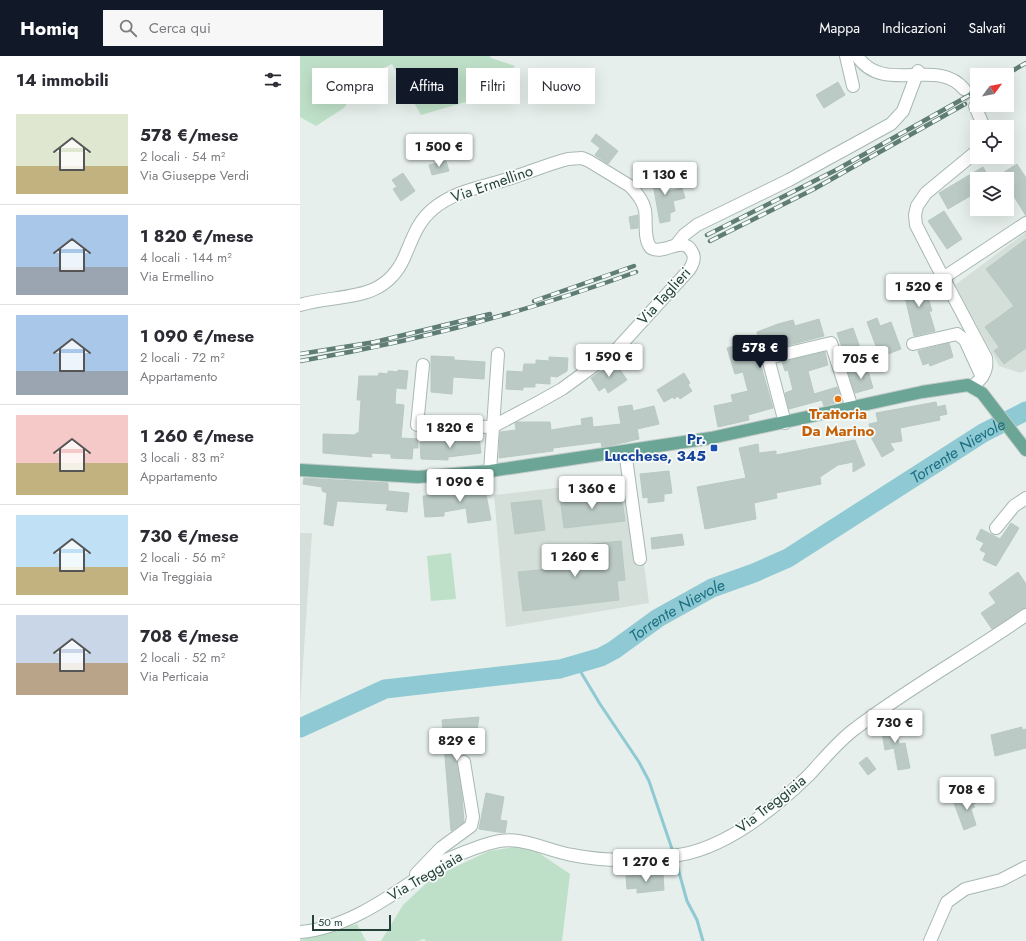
<!DOCTYPE html>
<html lang="it">
<meta charset="utf-8">
<style>
body{margin:0;font-family:Jost,sans-serif;background:#f7f7f7;color:#2b2b33;height:100vh;display:flex;flex-direction:column;font-size:15px;white-space:nowrap}
*{box-sizing:border-box;margin:0}
p{font-size:13px;color:#7c7c81}
.icon{flex:none;width:22px;height:22px;fill:none;stroke:currentColor;stroke-width:2;stroke-linecap:round;stroke-linejoin:round}
.map{position:relative;flex:1;overflow:hidden}
.drawer{display:flex;flex-direction:column;background:#fff;width:300px}
.drawer>*{flex:none}
.hud{position:absolute;left:12px;top:12px;width:380px;height:36px;display:flex;gap:8px}
.needle{width:26px;rotate:58deg}
.buttons{position:absolute;left:670px;top:12px;display:grid;gap:8px}
.buttons a{display:grid;place-items:center;width:44px;height:44px;border-radius:0px;background:#fff;box-shadow:0 4px 16px #0002;font-size:20px}
.scale{position:absolute;left:12px;bottom:10px;width:79px;box-sizing:border-box;padding-left:4px;border:2px solid #24423a;border-top:0;font-size:11px;line-height:14px;white-space:nowrap;color:#24423a;-webkit-text-stroke:3px #f7fbf9;paint-order:stroke}
.price{position:absolute;translate:-50% -34px;padding:0 9px;border-radius:4px;background:#fff;color:#222;font-size:13px;line-height:26px;filter:drop-shadow(0 1px 2px #0008)}
.price::after{content:'';position:absolute;left:50%;top:24px;width:12px;height:9px;margin-left:-6px;background:inherit;clip-path:polygon(0 0,100% 0,50% 100%)}
.price.active{background:#111827;color:#fff}
ul{padding:0;list-style:none}
li{display:flex;align-items:center;gap:12px;height:100px;padding:0 16px}
li+li{border-top:1px solid #e1e1e2}
li span{display:grid;place-items:center;flex:none;width:112px;height:80px;border-radius:0px;color:#555}
li>.icon{margin-inline-start:auto}
span .icon{width:48px;height:48px;fill:#fffc;stroke-width:1}
li b{font-size:17px}
h2{display:flex;justify-content:space-between;align-items:center;height:48px;padding:0 16px;font-size:17px}
.tag{padding:0 14px;border-radius:0px;background:#fff;box-shadow:0 4px 16px #0002;font-size:14px;line-height:36px}
.tag.active{background:#111827;color:#fff}
header{display:flex;align-items:center;gap:24px;box-sizing:border-box;height:56px;padding:0 20px;background:#111827;color:#fff}
header strong{font-size:19px}
nav{display:flex;gap:22px;margin-inline-start:auto;font-size:14px}
.search{width:280px;height:36px;background:#f7f7f7;display:flex;align-items:center;gap:10px;box-sizing:border-box;padding:0 14px;border-radius:0px;color:#7c7c81;font-size:15px}
main{display:flex;flex:1;min-height:0}
.map>svg:first-child{display:block}
.built{fill:#d4dfda}
.green{fill:#bfe0c8}
.lines{fill:none;stroke-linecap:round;stroke-linejoin:round}
.stream{stroke:#8ec9d4;stroke-width:3}
.river{stroke:#8ec9d4;stroke-width:19}
.building{fill:#bbcac4;stroke:#b8c9c2}
.minor-tunnel{stroke:#bfccc8;stroke-width:12;stroke-dasharray:12 6;stroke-linecap:butt}
.minor-casing{stroke:#a8b8b2;stroke-width:14}
.major-casing{stroke:#c2cac8;stroke-width:14}
.minor{stroke:#fff;stroke-width:12}
.major{stroke:#6aa596;stroke-width:12}
.rail-casing{stroke:#5f7d75;stroke-width:4.5}
.rail{stroke:#f7fbf9;stroke-width:3;stroke-dasharray:9;stroke-linecap:butt}
.food-dot{fill:#e8710a;stroke:#f7fbf9;stroke-width:1.5}
.transit-dot{fill:#1a4fb4;stroke:#f7fbf9;stroke-width:1.5}
.labels{text-anchor:middle;stroke-width:3.5;stroke-linejoin:round;paint-order:stroke}
.street-label{font-size:15px;fill:#24423a;stroke:#f7fbf9}
.food-label{font-size:15px;font-weight:bold;fill:#c56008;stroke:#f7fbf9}
.transit-label{font-size:15px;font-weight:bold;fill:#164399;stroke:#f7fbf9;text-anchor:end}
.water-label{font-size:16px;font-style:italic;fill:#1c6f80;stroke:#f7fbf9}
</style>
<header>
<strong>Homiq</strong>
<div class="search"><svg class="icon" aria-label="search" viewBox="0 0 24 24"><circle cx="10" cy="10" r="6"/><path d="M15 15l6 6"/></svg>Cerca qui</div>
<nav><a>Mappa</a><a>Indicazioni</a><a>Salvati</a></nav>
</header>
<main>
<section class="drawer">
<h2>14 immobili<svg class="icon" aria-label="filters" viewBox="0 0 24 24"><path d="M4 7h16M4 17h16"/><circle cx="9" cy="7" r="2"/><circle cx="15" cy="17" r="2"/></svg></h2>
<ul>
<li><span style="background:linear-gradient(#dfe7d0 65%,#c2b280 0)"><svg class="icon" aria-label="home" viewBox="0 0 24 24"><path d="M3 11l9-7 9 7M6 9v11h12V9"/></svg></span><div><b>578 €/mese</b><p>2 locali · 54 m²</p><p>Via Giuseppe Verdi</p></div></li>
<li><span style="background:linear-gradient(#a9c7e8 65%,#9aa5b1 0)"><svg class="icon" aria-label="home" viewBox="0 0 24 24"><path d="M3 11l9-7 9 7M6 9v11h12V9"/></svg></span><div><b>1 820 €/mese</b><p>4 locali · 144 m²</p><p>Via Ermellino</p></div></li>
<li><span style="background:linear-gradient(#a9c7e8 70%,#9aa5b1 0)"><svg class="icon" aria-label="home" viewBox="0 0 24 24"><path d="M3 11l9-7 9 7M6 9v11h12V9"/></svg></span><div><b>1 090 €/mese</b><p>2 locali · 72 m²</p><p>Appartamento</p></div></li>
<li><span style="background:linear-gradient(#f6c9c9 60%,#c2b280 0)"><svg class="icon" aria-label="home" viewBox="0 0 24 24"><path d="M3 11l9-7 9 7M6 9v11h12V9"/></svg></span><div><b>1 260 €/mese</b><p>3 locali · 83 m²</p><p>Appartamento</p></div></li>
<li><span style="background:linear-gradient(#bfe0f5 65%,#c2b280 0)"><svg class="icon" aria-label="home" viewBox="0 0 24 24"><path d="M3 11l9-7 9 7M6 9v11h12V9"/></svg></span><div><b>730 €/mese</b><p>2 locali · 56 m²</p><p>Via Treggiaia</p></div></li>
<li><span style="background:linear-gradient(#c9d6e8 60%,#b9a48a 0)"><svg class="icon" aria-label="home" viewBox="0 0 24 24"><path d="M3 11l9-7 9 7M6 9v11h12V9"/></svg></span><div><b>708 €/mese</b><p>2 locali · 52 m²</p><p>Via Perticaia</p></div></li>
</ul>
</section>
<div class="map">
<svg width="726" height="885" viewBox="0 0 726 885">
<rect width="100%" height="100%" fill="#e6efeb"/>
<!-- built -->
<g class="built">
<path d="M726,176V314L721,317L699,310L655,229Z"/>
<path d="M333,423L349,547L206,571L194,439Z"/>
<path d="M0,477H12L0,650Z"/>
</g>
<!-- green -->
<g class="green">
<path d="M0,0H190L191,2L215,10L196,37L121,59L92,8L63,22L44,52L16,70L0,61Z"/>
<path d="M151,497L156,543L131,545L127,500Z"/>
<path d="M227,789L270,818L262,885H126L124,883L118,885H81L103,849L132,822L189,795Z"/>
<path d="M57,868L66,885H0V884Z"/>
</g>
<g class="lines">
<!-- stream -->
<g class="stream">
<path d="M276,608L300,648L339,706L349,725L372,793"/>
<path d="M377,809L387,845L397,864L403,885"/>
</g>
<!-- river -->
<path class="river" id="s1" d="M0,672L85,633L260,613L301,601L314,594L358,562L412,532L454,517L488,502L683,377L726,355"/>
</g>
<!-- building -->
<g class="building">
<path d="M538,26L545,39L524,52L516,39Z"/>
<path d="M296,78L318,95L308,108L295,99L300,92L291,85Z"/>
<path d="M146,105L149,115L132,119L129,109Z"/>
<path d="M717,108L726,122V160L707,129V123H704L701,118Z"/>
<path d="M683,111L690,123H677V136L648,153L639,137Z"/>
<path d="M362,115L363,119L366,118L369,135L382,132L385,142L373,145L375,155L370,157V165L360,167L351,117Z"/>
<path d="M103,117L115,135L101,145L93,133L97,131L92,124Z"/>
<path d="M644,155L662,183L647,193L628,165Z"/>
<path d="M338,159V172L331,173L329,161Z"/>
<path d="M726,183V292L704,308L694,295L699,291L685,271L714,250L686,213Z"/>
<path d="M626,225L629,237L627,238L632,255H629L635,275L614,280L603,232Z"/>
<path d="M577,262L580,270L591,266L601,293L580,301L567,266Z"/>
<path d="M519,263L524,280L466,295L458,299L473,352L448,359L449,364L418,371L414,350L433,346L431,339L448,335L443,316L435,318L427,292L459,283L457,276L478,268L493,264L495,270Z"/>
<path d="M553,272L561,295L545,300L537,277Z"/>
<path d="M649,287L653,301L630,310L629,307L623,309L618,295Z"/>
<path d="M525,296L528,309L508,315L514,338L537,331L542,345L524,350L522,344L489,353L485,337L493,334L488,314L485,315L482,306Z"/>
<path d="M131,300L154,301V304L185,306L184,323L153,321L152,338L131,336Z"/>
<path d="M249,301L268,302L267,315L257,321L250,320V328L235,327V331H223V334L206,333L207,315L223,316L224,308H236V304L249,305Z"/>
<path d="M315,306L327,324L308,337L305,331L299,335L291,322Z"/>
<path d="M567,311L573,332L555,337L548,316Z"/>
<path d="M98,314L108,315L106,333L96,332L95,348L104,349L101,382L118,383V392H113L112,403L91,402V398L71,397L72,401L23,397V378L56,379V377H59L61,344H57L59,320H78L79,317L88,318V315L98,316Z"/>
<path d="M384,317L390,327L388,329L392,335L380,343L378,340L374,343L373,341L364,346L357,334Z"/>
<path d="M636,346L637,351L645,349L647,358L639,360L640,364L600,372L602,385L590,387L594,394L582,401L572,383L569,368L578,366L576,357Z"/>
<path d="M332,349L333,355L354,350L359,368L337,373L339,383L309,390L302,391L301,386L253,392V395L199,402L200,376L216,374L215,367L217,366H250L251,374L282,369L281,363L292,361L293,371L321,368L318,351Z"/>
<path d="M179,380L181,397L148,401V404L121,403L120,386H154V383Z"/>
<path d="M555,384L565,409L553,416V406L538,409L520,421L521,428L476,437L477,442L454,447L456,463L405,473L397,431L446,422L439,392L458,388L459,397L476,395V399Z"/>
<path d="M369,415L372,437L364,438V445L348,447V441L343,442L340,418Z"/>
<path d="M4,422L88,427V435L109,437L107,456L86,454L88,448L37,445L33,470L24,468L27,437L22,435V431L3,428Z"/>
<path d="M184,428L191,464L168,467L166,452L144,456V460L125,461L123,440L147,438L146,434Z"/>
<path d="M321,435L325,465L264,472L260,442Z"/>
<path d="M241,444L245,474L215,478L211,447Z"/>
<path d="M711,467L719,472L696,510L683,504L686,497L680,494L684,487L676,483L681,473L700,483Z"/>
<path d="M382,478L384,489L352,493L351,482Z"/>
<path d="M321,485L325,524L317,525L319,544L223,555L218,516L258,512L256,492Z"/>
<path d="M718,516L726,528V552L692,573L681,557L696,547L689,537Z"/>
<path d="M179,661L175,687L159,688V700L157,707L162,740L164,766L151,775L142,664Z"/>
<path d="M589,661L591,671L595,670L599,688L605,687L610,712L598,714L594,692L585,694L580,664Z"/>
<path d="M722,671V674L726,673V692L695,700L691,679Z"/>
<path d="M567,701L576,713L568,719L559,707Z"/>
<path d="M688,736L673,749L675,751L671,753L676,769L664,774L654,747Z"/>
<path d="M186,737L204,741L200,764L207,765L205,777L179,773Z"/>
<path d="M363,818L364,834L337,837V832L327,833L326,820Z"/>
</g>
<g class="lines">
<!-- minor-tunnel -->
<path class="minor-tunnel" d="M664,33L675,50"/>
<defs>
<g id="minor">
<path d="M546,0L553,30"/>
<path d="M557,0C584,40 637,0 664,33"/>
<path d="M675,50L684,71"/>
<path d="M376,189L384,179L397,169L489,124L591,68L603,55L618,15"/>
<path d="M643,222L726,167"/>
<path d="M0,249C40,237 83,248 104,202C112,184 117,166 133,153C154,135 182,131 208,123C228,117 248,108 268,103L282,102L289,105L330,130C337,137 343,144 345,154C347,166 343,183 351,192C364,200 383,178 392,196C396,202 393,208 389,214L317,293L262,333L237,347L192,371L117,369L123,309"/>
<path d="M613,288L657,278L665,284L682,321"/>
<path d="M672,331C682,323 688,315 686,302L636,208L616,169L615,159L617,150L626,137L677,95"/>
<path d="M485,367L468,302L531,287L552,352"/>
<path d="M325,395L340,503"/>
<path d="M190,415L198,298"/>
<path d="M696,472L714,450L726,442"/>
<path d="M116,818L141,792L171,770L173,761L164,706"/>
<path d="M0,876C42,873 82,846 116,823C127,817 137,809 148,803C162,797 176,791 191,787C220,778 244,794 272,799C307,806 344,805 379,799C428,791 475,752 509,719C524,703 538,685 556,672C610,631 670,598 726,559"/>
<path d="M630,885L647,846L665,833L701,824L726,811"/>
</g>
<path id="major" d="M0,414L118,421L190,415L411,382L622,336L668,329L682,337L726,394"/>
</defs>
<!-- minor casing -->
<use href="#minor" class="minor-casing"/>
<!-- major casing -->
<use href="#major" class="major-casing"/>
<!-- minor -->
<use href="#minor" class="minor"/>
<!-- major -->
<use href="#major" class="major"/>
<defs>
<g id="rail">
<path d="M705,19L726,7"/>
<path d="M407,179L536,114L677,35"/>
<path d="M410,185L514,133L665,48"/>
<path d="M234,245L334,210"/>
<path d="M0,298L75,286L190,258"/>
<path d="M0,305C115,286 226,256 336,216"/>
</g>
</defs>
<!-- rail casing -->
<use href="#rail" class="rail-casing"/>
<!-- rail -->
<use href="#rail" class="rail"/>
</g>
<!-- markers -->
<circle class="food-dot" cx="538" cy="343" r="4"/>
<rect class="transit-dot" x="410" y="388" width="8" height="8" rx="2"/>
<g class="labels">
<!-- street labels -->
<g class="street-label">
<text transform="translate(192 128) rotate(-19)" y="5">Via Ermellino</text>
<text transform="translate(364 240) rotate(-48)" y="5">Via Taglieri</text>
<text transform="translate(471 748) rotate(-38)" y="5">Via Treggiaia</text>
<text transform="translate(125 820) rotate(-30)" y="5">Via Treggiaia</text>
</g>
<!-- food labels -->
<g class="food-label">
<text x="538" y="363">Trattoria<tspan x="538" dy="17">Da Marino</tspan></text>
</g>
<!-- transit labels -->
<g class="transit-label">
<text x="406" y="388">Pr.<tspan x="406" dy="17">Lucchese, 345</tspan></text>
</g>
<!-- water labels -->
<g class="water-label">
<text dy="6" stroke="none"><textPath href="#s1" startOffset="726">Torrente Nievole</textPath></text>
<text dy="6" stroke="none"><textPath href="#s1" startOffset="402">Torrente Nievole</textPath></text>
</g>
</g>
</svg>
<div class="buttons">
<a><svg class="needle" viewBox="-14 -14 28 28"><path d="M0-13l5 13h-10z" fill="#e53935"/><path d="M0 13l5-13h-10z" fill="#7c7c81"/></svg></a>
<a><svg class="icon" aria-label="locate" viewBox="0 0 24 24"><circle cx="12" cy="12" r="6"/><path d="M12 2v4M12 18v4M2 12h4M18 12h4"/></svg></a>
<a><svg class="icon" aria-label="layers" viewBox="0 0 24 24"><path d="M12 4l9 5-9 5-9-5zM3 14l9 5 9-5"/></svg></a>
</div>
<div class="scale">50 m</div>
<b class="price" style="left:139px;top:112px">1 500 €</b>
<b class="price" style="left:365px;top:140px">1 130 €</b>
<b class="price" style="left:619px;top:252px">1 520 €</b>
<b class="price active" style="left:460px;top:313px">578 €</b>
<b class="price" style="left:309px;top:322px">1 590 €</b>
<b class="price" style="left:561px;top:324px">705 €</b>
<b class="price" style="left:150px;top:393px">1 820 €</b>
<b class="price" style="left:160px;top:447px">1 090 €</b>
<b class="price" style="left:292px;top:454px">1 360 €</b>
<b class="price" style="left:275px;top:522px">1 260 €</b>
<b class="price" style="left:595px;top:688px">730 €</b>
<b class="price" style="left:157px;top:706px">829 €</b>
<b class="price" style="left:667px;top:755px">708 €</b>
<b class="price" style="left:346px;top:827px">1 270 €</b>
<div class="hud">
<a class="tag">Compra</a>
<a class="tag active">Affitta</a>
<a class="tag">Filtri</a>
<a class="tag">Nuovo</a>
</div>
</div>
</main>
